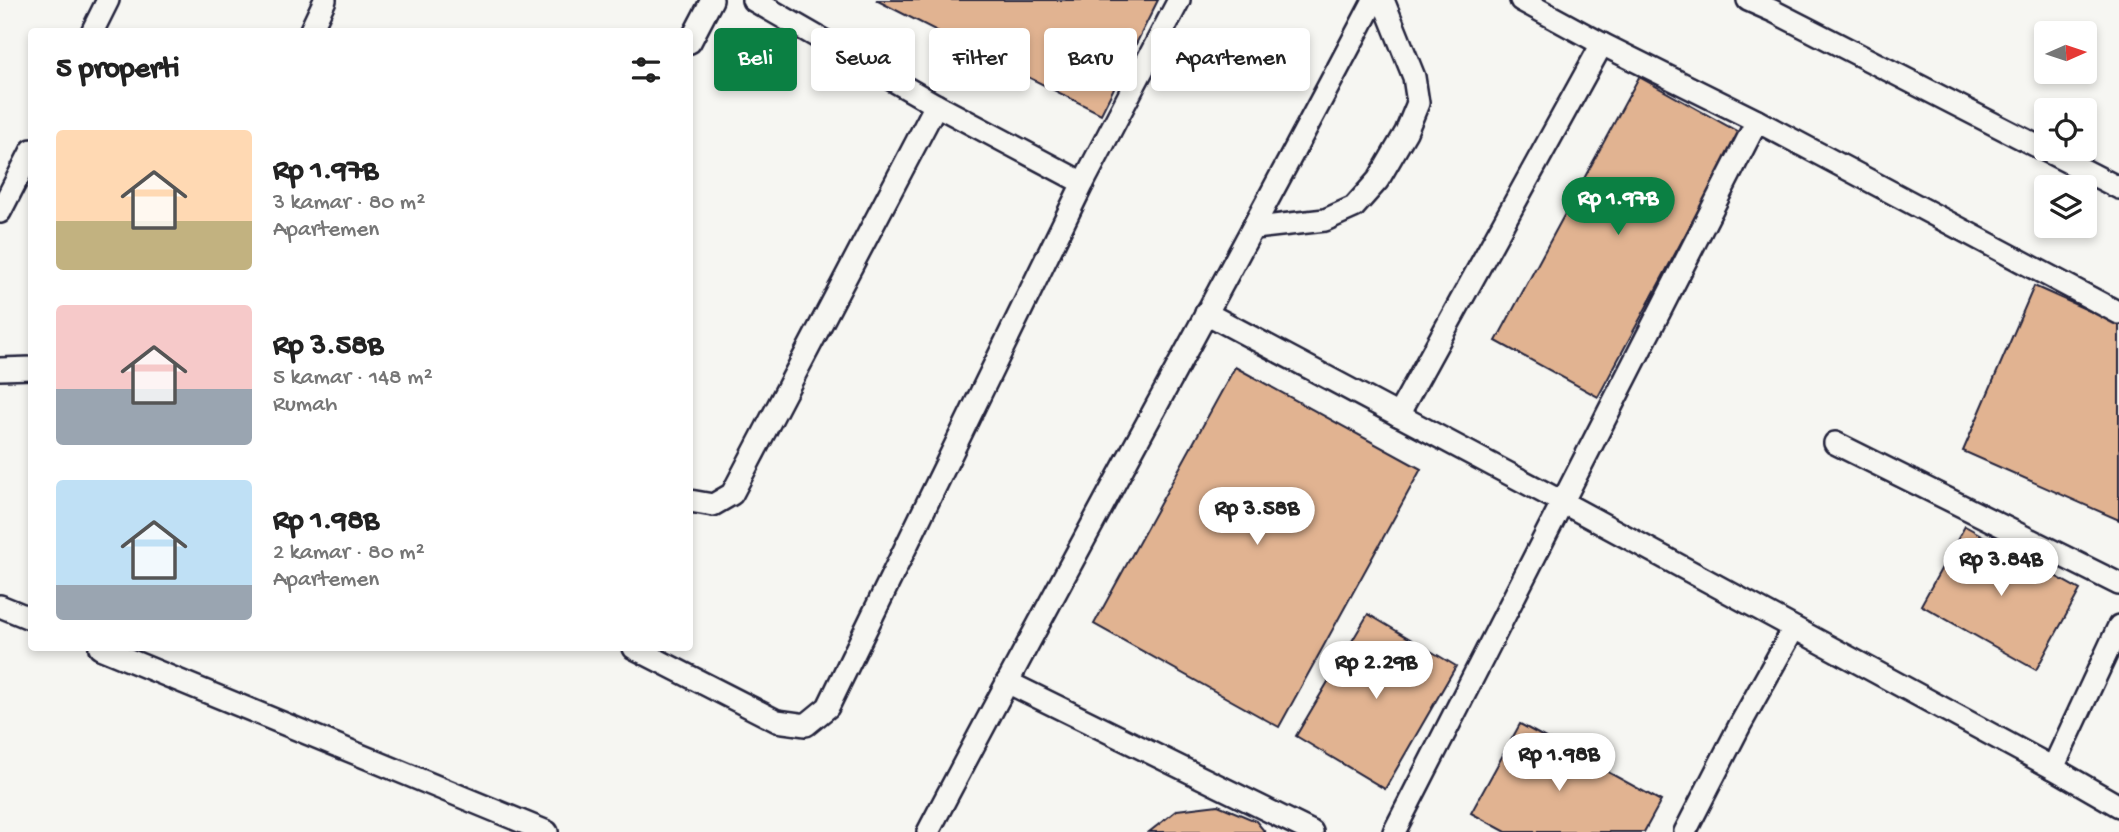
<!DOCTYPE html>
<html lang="id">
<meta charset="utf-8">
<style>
body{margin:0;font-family:"Gochi Hand",sans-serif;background:#f2f2f2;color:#222;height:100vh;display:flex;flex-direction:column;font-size:26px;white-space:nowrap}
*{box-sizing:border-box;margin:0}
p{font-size:23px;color:#767676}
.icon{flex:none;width:38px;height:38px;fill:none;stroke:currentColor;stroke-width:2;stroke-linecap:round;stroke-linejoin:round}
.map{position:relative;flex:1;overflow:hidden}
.details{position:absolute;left:28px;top:28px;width:665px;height:623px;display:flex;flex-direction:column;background:#fff;border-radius:7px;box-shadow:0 4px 10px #0003}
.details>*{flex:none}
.hud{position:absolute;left:714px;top:28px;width:665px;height:63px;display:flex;gap:14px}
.needle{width:46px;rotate:87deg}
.tools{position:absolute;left:2034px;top:21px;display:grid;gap:14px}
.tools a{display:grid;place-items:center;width:63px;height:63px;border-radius:7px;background:#fff;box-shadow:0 4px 10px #0003;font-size:35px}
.price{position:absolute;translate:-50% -60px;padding:0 16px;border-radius:24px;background:#fff;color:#222;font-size:23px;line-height:46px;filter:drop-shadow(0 2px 4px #0008)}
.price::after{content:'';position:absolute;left:50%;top:42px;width:21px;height:16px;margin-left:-10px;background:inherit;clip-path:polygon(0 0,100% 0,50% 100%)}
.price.on{background:#0b8043;color:#fff}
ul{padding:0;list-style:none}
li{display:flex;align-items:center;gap:21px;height:175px;padding:0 28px}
li span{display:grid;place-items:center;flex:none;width:196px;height:140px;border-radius:7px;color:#555}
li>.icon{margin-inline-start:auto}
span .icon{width:84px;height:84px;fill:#fffc;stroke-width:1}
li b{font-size:30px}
h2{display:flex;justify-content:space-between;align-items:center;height:84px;padding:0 28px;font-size:30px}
.pill{padding:0 24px;border-radius:7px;background:#fff;box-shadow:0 4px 10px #0003;font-size:24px;line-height:63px}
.pill.on{background:#0b8043;color:#fff}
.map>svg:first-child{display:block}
.building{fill:#e1b391;stroke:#22223b;stroke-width:2}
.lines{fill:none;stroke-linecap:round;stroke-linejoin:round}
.lane-casing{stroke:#22223b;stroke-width:26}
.lane{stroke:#f6f6f2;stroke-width:21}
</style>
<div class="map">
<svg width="2119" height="832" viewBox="0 0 2119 832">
<rect width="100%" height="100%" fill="#f6f6f2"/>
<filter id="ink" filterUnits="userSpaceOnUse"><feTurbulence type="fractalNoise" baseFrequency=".0143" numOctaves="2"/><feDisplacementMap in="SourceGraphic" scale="14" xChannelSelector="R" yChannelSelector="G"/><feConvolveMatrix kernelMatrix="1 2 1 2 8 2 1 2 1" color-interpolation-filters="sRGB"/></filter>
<g filter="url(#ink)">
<!-- building -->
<g class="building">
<path d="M876,0H1158L1101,114Z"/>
<path d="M1639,77L1740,133L1598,397L1496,341Z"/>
<path d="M2034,286L2119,324V520L1963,451Z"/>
<path d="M1235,367L1421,469L1279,727L1094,624Z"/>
<path d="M1965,526L2080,590L2036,670L1921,605Z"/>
<path d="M1368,614L1456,666L1385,789L1296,736Z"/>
<path d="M1520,724L1661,801L1644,832H1506L1471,813Z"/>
<path d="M1218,805L1256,821L1265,832H1149L1177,810Z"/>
</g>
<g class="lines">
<defs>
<g id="lane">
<path d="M753,0L936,105L1083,183"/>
<path d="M1521,0L1602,44L1757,121L2119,313"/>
<path d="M1748,0L1773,11L2119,188"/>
<path d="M92,32L108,0"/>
<path d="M310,32L325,0"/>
<path d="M690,42L712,0"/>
<path d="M0,212L32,150"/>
<path d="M1255,228L1325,220L1354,207L1378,180L1406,132L1418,103L1414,77L1383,0"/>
<path d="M1206,313L1562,502L2053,768L2119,806"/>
<path d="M0,369L32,368"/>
<path d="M1398,415L1602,44"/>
<path d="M1835,443L2119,584"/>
<path d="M690,501L713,505L732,494L936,105"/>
<path d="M0,606L32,619"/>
<path d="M100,648L547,832"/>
<path d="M634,648L777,721L806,725L828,707L1083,183L1179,0"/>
<path d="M1007,682L1312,832"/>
<path d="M2053,768L2119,626"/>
<path d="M928,832C1074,553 1228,279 1374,0"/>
<path d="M1394,832L1757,121"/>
<path d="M1685,832L1740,725L1794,628"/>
</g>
</defs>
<!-- lane casing -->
<use href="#lane" class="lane-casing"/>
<!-- lane -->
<use href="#lane" class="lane"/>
</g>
</g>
</svg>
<div class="tools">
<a><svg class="needle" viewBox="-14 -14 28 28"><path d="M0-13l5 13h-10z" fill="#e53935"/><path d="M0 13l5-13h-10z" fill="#767676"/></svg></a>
<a><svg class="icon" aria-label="locate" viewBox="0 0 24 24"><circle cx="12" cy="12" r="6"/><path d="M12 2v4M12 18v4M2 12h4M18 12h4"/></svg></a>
<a><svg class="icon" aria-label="layers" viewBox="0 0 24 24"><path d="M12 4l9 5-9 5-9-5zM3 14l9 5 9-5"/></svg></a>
</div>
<b class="price on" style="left:1618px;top:237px">Rp 1.97B</b>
<b class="price" style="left:1257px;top:547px">Rp 3.58B</b>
<b class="price" style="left:2001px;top:598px">Rp 3.84B</b>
<b class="price" style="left:1376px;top:701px">Rp 2.29B</b>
<b class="price" style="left:1559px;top:793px">Rp 1.98B</b>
<div class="hud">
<a class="pill on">Beli</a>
<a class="pill">Sewa</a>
<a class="pill">Filter</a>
<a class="pill">Baru</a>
<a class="pill">Apartemen</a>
</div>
<section class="details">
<h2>5 properti<svg class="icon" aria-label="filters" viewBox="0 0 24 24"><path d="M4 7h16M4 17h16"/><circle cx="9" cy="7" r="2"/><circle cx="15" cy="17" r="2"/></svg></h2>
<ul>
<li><span style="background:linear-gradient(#ffd9b3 65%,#c2b280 0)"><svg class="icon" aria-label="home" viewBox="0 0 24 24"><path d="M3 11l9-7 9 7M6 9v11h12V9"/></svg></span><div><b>Rp 1.97B</b><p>3 kamar · 80 m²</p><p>Apartemen</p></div></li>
<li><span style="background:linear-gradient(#f6c9c9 60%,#9aa5b1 0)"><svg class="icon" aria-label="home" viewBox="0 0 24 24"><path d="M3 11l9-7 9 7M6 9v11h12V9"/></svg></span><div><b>Rp 3.58B</b><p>5 kamar · 148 m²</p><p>Rumah</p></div></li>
<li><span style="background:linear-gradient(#bfe0f5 75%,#9aa5b1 0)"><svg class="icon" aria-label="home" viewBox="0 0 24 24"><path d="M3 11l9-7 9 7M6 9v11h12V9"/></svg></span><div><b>Rp 1.98B</b><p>2 kamar · 80 m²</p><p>Apartemen</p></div></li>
</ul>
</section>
</div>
